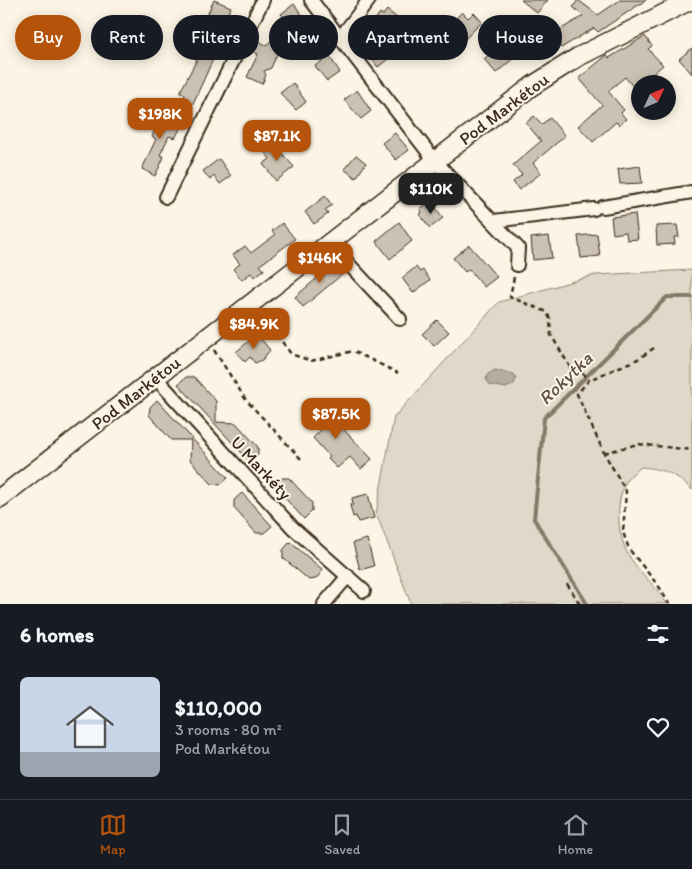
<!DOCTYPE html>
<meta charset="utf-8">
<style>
body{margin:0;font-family:Itim,sans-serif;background:#242831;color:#f1f3f6;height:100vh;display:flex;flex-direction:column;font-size:19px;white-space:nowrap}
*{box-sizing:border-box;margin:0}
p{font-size:16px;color:#9ea1a6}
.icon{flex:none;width:28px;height:28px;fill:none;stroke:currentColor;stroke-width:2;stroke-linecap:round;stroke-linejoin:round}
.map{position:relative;height:604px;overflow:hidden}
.drawer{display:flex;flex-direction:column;background:#171b24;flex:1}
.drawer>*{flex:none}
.banner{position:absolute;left:15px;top:15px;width:662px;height:45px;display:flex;gap:10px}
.needle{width:32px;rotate:46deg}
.controls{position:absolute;left:631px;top:75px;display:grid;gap:10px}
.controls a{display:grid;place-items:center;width:45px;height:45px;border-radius:50%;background:#171b24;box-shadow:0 2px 12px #0003;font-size:25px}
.price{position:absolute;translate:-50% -42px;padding:0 11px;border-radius:10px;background:#b45309;color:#fff;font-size:16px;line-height:32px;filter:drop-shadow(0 1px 2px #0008)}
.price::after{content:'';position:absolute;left:50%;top:30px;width:15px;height:11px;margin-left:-8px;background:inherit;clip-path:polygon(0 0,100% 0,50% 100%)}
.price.active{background:#222;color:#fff}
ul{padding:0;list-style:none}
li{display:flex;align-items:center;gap:15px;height:125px;padding:0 20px}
li span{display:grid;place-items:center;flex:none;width:140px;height:100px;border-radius:8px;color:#555}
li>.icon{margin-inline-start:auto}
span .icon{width:60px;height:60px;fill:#fffc;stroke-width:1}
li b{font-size:21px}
h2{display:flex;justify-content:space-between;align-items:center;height:60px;padding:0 20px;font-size:21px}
.tag{padding:0 18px;border-radius:22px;background:#171b24;box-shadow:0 2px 12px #0003;font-size:18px;line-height:45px}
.tag.active{background:#b45309;color:#fff}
.tab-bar{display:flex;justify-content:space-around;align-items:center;height:70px;border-top:1px solid #363941;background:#171b24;font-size:14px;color:#9ea1a6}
.tab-bar a{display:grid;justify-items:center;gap:2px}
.tab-bar .active{color:#b45309}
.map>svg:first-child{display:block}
.green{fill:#e0d8c8;stroke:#8e8173}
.water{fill:#b7ad9e;stroke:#85796b}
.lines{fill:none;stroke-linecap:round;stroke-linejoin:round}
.stream{stroke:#85796b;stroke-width:4}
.building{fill:#ccc2b3;stroke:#3b2a1e}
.street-casing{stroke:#3b2a1e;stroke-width:16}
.secondary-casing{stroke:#3b2a1e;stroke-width:21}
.path{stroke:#3b2a1e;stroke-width:2.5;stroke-dasharray:5 4;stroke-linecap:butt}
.street{stroke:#fcf5e5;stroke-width:12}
.secondary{stroke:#fcf5e5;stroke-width:18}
.labels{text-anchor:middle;stroke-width:4;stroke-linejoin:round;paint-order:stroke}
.street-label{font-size:18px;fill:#3b2a1e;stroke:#fcf5e5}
.water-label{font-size:19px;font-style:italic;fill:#605144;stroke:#fcf5e5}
</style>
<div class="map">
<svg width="692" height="604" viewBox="0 0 692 604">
<rect width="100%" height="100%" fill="#fcf5e5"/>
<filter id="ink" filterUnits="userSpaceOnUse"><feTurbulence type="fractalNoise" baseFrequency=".02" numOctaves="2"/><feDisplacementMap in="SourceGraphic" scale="10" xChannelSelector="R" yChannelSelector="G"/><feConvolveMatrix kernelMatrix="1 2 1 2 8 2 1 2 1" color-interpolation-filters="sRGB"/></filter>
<g filter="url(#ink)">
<!-- green -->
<path class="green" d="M692,270V490C675,473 664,469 641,467C637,471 630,475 627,480C614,502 617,538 631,559C642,575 656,586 667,604H411L376,513L394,417L499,302L595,275Z"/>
<!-- water -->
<path class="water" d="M495,370L514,374L516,379L514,384L506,388L490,385L486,379L488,374Z"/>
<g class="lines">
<!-- stream -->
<path class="stream" d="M587,604L534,519L544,418L667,297H692"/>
</g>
<!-- building -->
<g class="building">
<path d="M214,0L231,7L220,30L204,22Z"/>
<path d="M521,0H548L537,13Z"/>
<path d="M578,0L598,15L620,0H646L598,32L594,28L561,48L553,34L583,16L573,7Z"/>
<path d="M294,4L313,29L287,49L282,42L271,68L264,71L266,75L262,84L247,77L258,54L248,49L253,38L266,45L290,26L281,14Z"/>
<path d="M387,10L412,30L403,42L390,32L383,41L368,29L380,13L383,15Z"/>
<path d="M462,12L468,18L474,13L482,22L465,39L451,24Z"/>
<path d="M645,36L652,46L648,49L663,65L635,89L625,77L608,91L624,110L621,113L626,119L619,125L616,122L593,142L578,126L602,105L579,78L607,55L609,58Z"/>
<path d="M207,40L219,46L190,110L180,105L185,94L180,92Z"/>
<path d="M502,43L515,57L496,73L484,59Z"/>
<path d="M692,48V74L679,59Z"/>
<path d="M380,49L388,59L378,67L370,57Z"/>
<path d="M329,56L340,72L327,81L315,66Z"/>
<path d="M293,83L306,102L296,110L280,93Z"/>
<path d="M357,90L371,111L361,119L344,100Z"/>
<path d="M164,111L178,118L174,126L180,129L175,138L169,136L160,155L164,157L155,176L142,169L156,139L152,137L155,129L149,126L154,116L160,119Z"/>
<path d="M534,116L542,124L550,118L565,136L533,163L541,173L519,190L513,182L522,175L513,165L541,141L526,123Z"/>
<path d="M395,133L409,150L396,160L382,143Z"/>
<path d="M273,143L294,167L276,181L263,164L270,159L263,150Z"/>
<path d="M356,155L366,163L356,178L344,169Z"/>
<path d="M219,159L231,176L220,184L214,176L210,180L203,171Z"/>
<path d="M640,166L642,183L620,184L618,169Z"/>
<path d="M325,196L332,205L325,210L328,214L314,224L305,212Z"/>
<path d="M431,201L443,218L430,228L420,215L422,212L420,209Z"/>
<path d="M635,214L638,239L627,240L626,232L613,234L611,217Z"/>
<path d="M399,222L412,241L390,259L376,241Z"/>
<path d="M282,223L295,239L260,265L264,270L254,277L251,273L242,280L233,269L240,264L233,255L245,246L251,253L275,235L272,231Z"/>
<path d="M677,225L679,237H674L675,244L657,245L656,226Z"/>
<path d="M597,234L600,256L581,258L578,236Z"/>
<path d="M549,236L552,258L533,260L531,238Z"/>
<path d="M469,245L497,277L484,287L469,269L465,272L453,258Z"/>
<path d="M336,262L345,272L303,307L295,297Z"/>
<path d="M416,267L420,272L423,270L430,280L413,293L402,278Z"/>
<path d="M437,320L449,332L434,346L422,334Z"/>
<path d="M257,334L270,350L262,360L255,363L250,357L245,362L236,352Z"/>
<path d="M186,377H194L216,401V422L236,423L258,447V455L250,462L178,384Z"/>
<path d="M157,400L228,478L220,485L212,484L190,460L191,440H171L149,415L150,407Z"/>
<path d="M318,403L372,459L361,469L350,457L337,468L328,459L330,457L313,438L320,431L310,421L311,416L308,413Z"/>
<path d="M282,478H289L312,503V511L304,519L274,486Z"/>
<path d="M242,493L272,526L264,533H256L234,508V500Z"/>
<path d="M368,494L374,518L358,522L356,516L353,517L350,505H353L352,498Z"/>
<path d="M367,539L374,566L360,570L353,543Z"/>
<path d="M290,542L323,570L316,579L309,580L283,558V550Z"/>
</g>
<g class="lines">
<defs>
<g id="street">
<path d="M311,0L435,161L518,248L517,265"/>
<path d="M340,38L369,0"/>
<path d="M166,197L263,0"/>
<path d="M603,207L692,192"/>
<path d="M494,221L594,209"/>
<path d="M329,243L400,319"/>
<path d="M155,377L293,528L364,591"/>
<path d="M324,604L348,576"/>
</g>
<path id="secondary" d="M0,498L532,86L578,57L691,0"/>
</defs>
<!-- street casing -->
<use href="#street" class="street-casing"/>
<!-- secondary casing -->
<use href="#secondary" class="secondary-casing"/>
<!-- path -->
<g class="path">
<path d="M514,277L510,297L547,312L550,319L551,335L570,367L581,371L589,380"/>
<path d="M261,313L291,354L311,361L353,351L398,373"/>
<path d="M654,348L638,359L589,380L577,394L604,453L626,491L623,532L629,549L660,588L669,604"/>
<path d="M214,350L246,400L302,460"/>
<path d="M604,453L638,444L692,450"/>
<path d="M567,584L580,604"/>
</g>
<!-- street -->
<use href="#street" class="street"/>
<!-- secondary -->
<use href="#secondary" class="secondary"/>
</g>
</g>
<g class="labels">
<!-- street labels -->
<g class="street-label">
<text transform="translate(504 109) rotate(-37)" y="6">Pod Markétou</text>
<text transform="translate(136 393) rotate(-38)" y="6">Pod Markétou</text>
<text transform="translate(261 468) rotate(47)" y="6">U Markéty</text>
</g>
<!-- water labels -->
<g class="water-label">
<text transform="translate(565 378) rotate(-44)" y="7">Rokytka</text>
</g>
</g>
</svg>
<div class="controls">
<a><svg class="needle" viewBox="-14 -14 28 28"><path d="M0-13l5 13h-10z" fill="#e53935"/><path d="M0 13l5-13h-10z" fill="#9ea1a6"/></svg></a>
</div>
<b class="price" style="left:160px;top:140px">$198K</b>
<b class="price" style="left:277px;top:162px">$87.1K</b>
<b class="price active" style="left:431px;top:215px">$110K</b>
<b class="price" style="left:320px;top:284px">$146K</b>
<b class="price" style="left:254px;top:350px">$84.9K</b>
<b class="price" style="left:336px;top:440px">$87.5K</b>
<div class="banner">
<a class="tag active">Buy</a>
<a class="tag">Rent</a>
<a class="tag">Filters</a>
<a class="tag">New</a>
<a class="tag">Apartment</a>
<a class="tag">House</a>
</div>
</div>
<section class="drawer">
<h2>6 homes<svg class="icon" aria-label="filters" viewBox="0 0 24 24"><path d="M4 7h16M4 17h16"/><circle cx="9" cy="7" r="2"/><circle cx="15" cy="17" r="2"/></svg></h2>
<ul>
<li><span style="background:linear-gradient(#c9d6e8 75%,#9aa5b1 0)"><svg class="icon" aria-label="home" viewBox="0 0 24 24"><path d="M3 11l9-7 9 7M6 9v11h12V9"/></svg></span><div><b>$110,000</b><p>3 rooms · 80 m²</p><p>Pod Markétou</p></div><svg class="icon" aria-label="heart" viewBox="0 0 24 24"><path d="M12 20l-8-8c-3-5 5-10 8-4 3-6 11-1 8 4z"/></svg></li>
</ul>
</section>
<nav class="tab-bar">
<a class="active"><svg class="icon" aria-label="map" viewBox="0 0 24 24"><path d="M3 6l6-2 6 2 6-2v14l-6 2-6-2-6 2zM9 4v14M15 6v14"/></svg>Map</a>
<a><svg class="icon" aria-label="saved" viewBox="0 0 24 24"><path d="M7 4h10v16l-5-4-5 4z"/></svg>Saved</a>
<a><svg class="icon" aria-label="home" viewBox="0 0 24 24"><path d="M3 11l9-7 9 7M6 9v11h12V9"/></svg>Home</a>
</nav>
